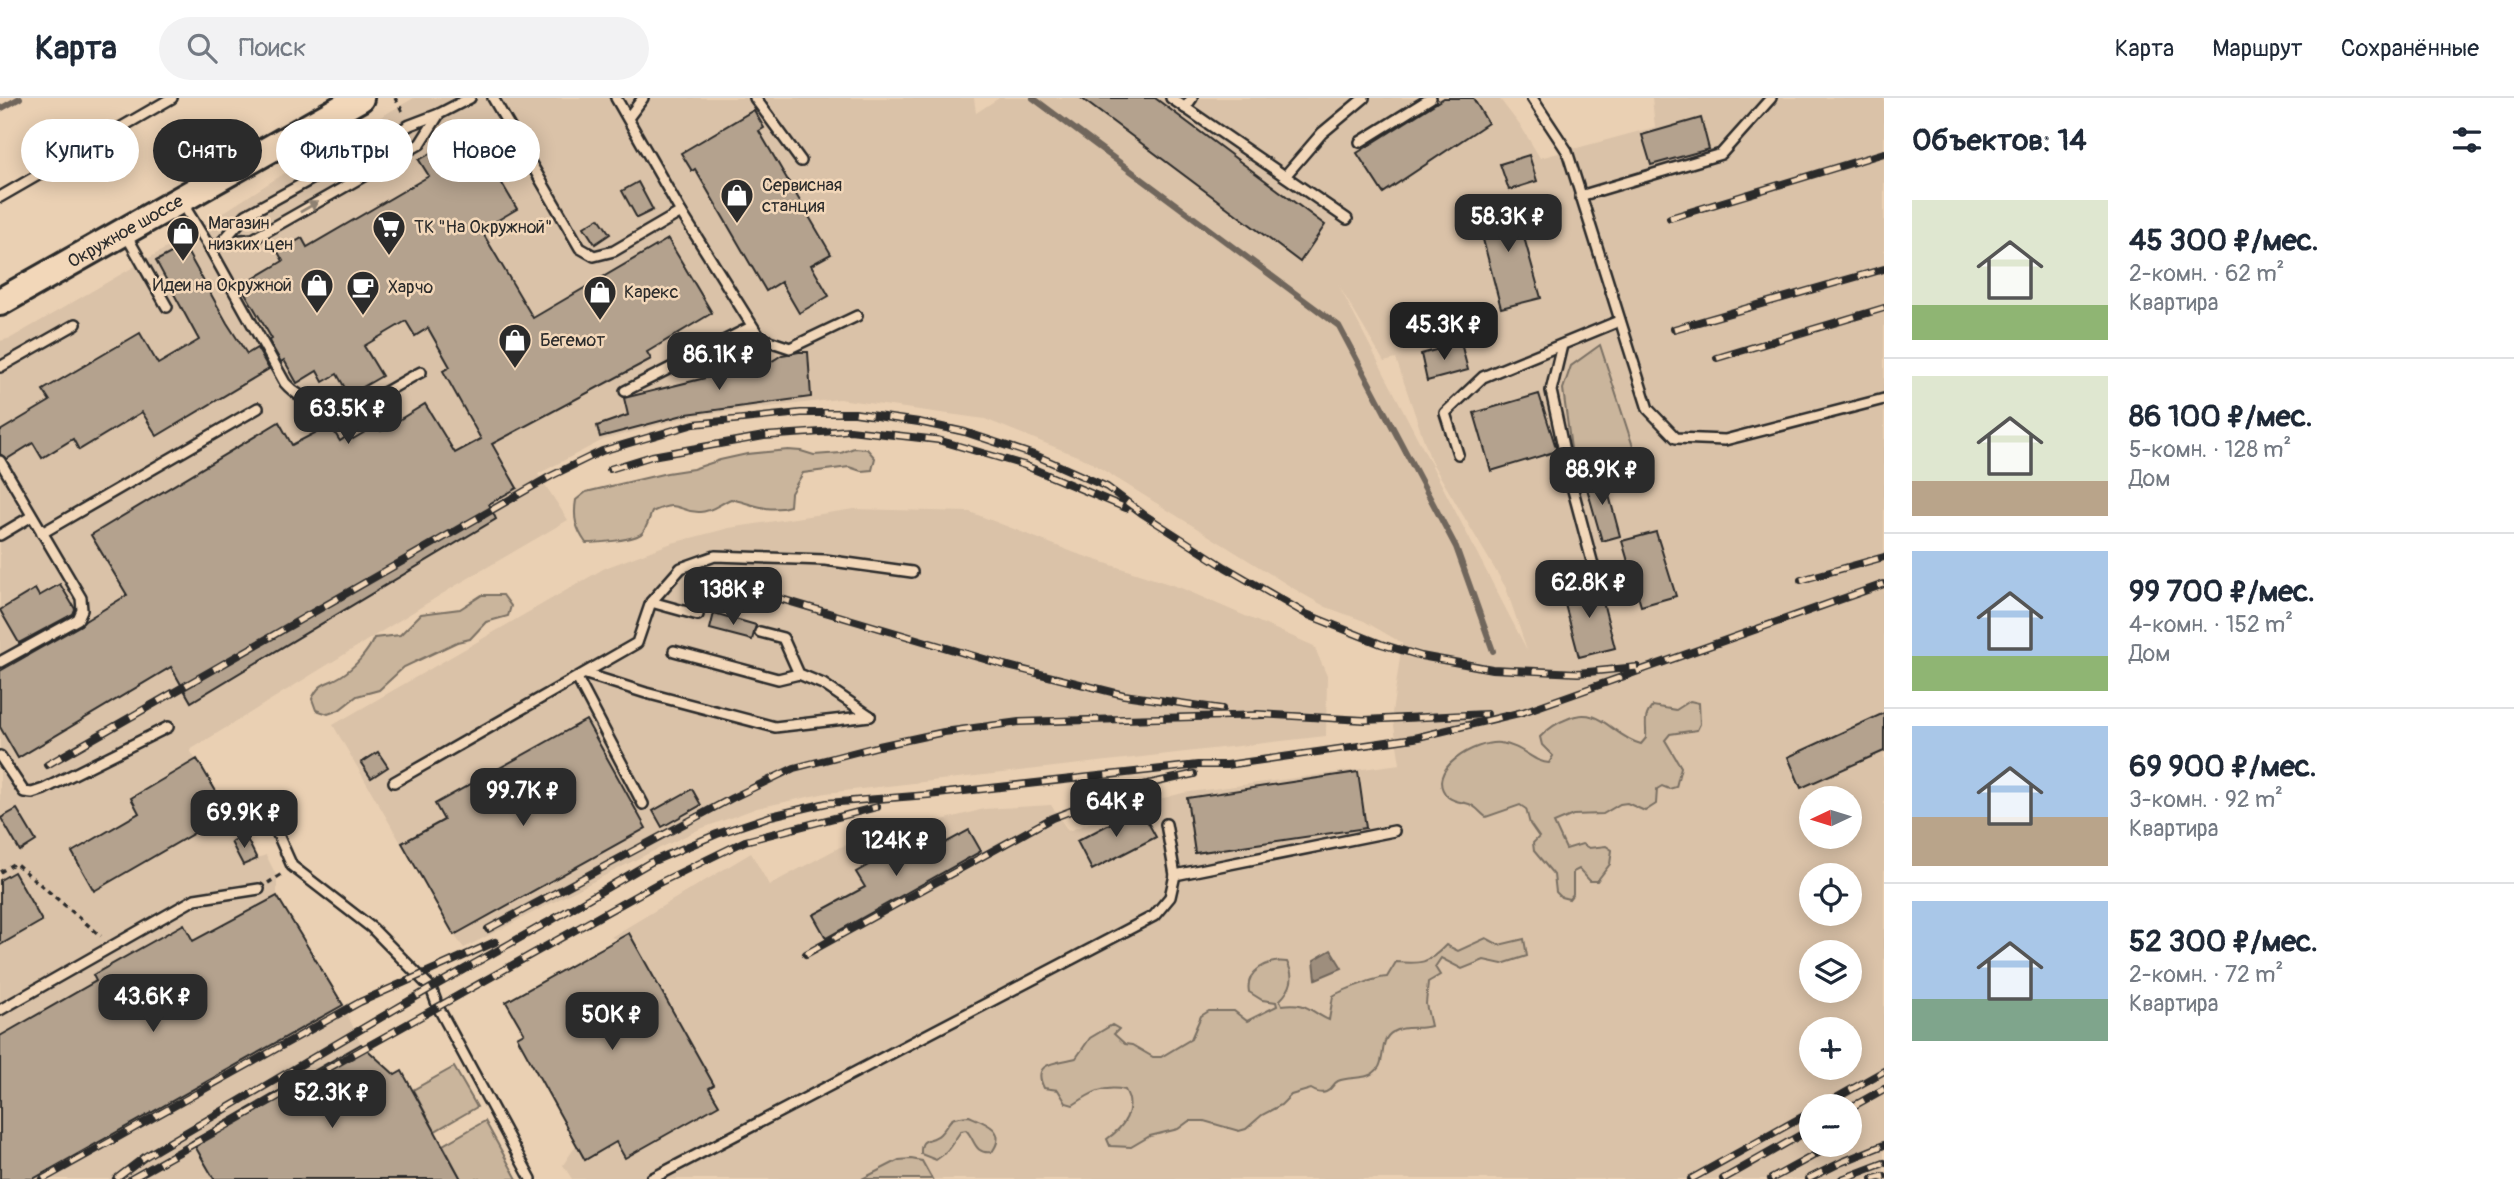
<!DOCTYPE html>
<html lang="ru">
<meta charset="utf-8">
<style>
body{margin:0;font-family:Pangolin,sans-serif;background:#f2f2f3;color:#1f2937;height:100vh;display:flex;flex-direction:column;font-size:26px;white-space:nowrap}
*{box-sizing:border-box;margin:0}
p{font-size:23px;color:#747a83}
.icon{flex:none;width:38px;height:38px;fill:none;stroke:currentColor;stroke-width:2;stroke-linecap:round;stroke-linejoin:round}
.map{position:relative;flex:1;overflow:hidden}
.drawer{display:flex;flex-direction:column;background:#fff;width:630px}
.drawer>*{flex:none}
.guide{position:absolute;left:21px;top:21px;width:665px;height:63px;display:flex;gap:14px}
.needle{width:46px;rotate:266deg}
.controls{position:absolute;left:1799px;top:688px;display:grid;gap:14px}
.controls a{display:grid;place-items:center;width:63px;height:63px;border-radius:50%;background:#fff;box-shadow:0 4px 18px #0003;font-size:35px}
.price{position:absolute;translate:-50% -60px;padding:0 16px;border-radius:14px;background:#2b2b2b;color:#fff;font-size:23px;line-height:46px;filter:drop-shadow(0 2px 4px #0008)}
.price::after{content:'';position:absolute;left:50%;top:42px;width:21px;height:16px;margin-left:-10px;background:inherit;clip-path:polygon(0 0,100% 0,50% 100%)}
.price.selected{background:#222;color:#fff}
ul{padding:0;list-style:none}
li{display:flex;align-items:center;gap:21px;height:175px;padding:0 28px}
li+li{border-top:2px solid #e0e1e3}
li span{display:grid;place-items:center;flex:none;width:196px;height:140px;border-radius:0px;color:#555}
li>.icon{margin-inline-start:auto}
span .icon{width:84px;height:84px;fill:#fffc;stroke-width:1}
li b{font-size:30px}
h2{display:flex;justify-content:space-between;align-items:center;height:84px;padding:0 28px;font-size:30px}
.tag{padding:0 24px;border-radius:32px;background:#fff;box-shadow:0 4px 18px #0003;font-size:24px;line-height:63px}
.tag.selected{background:#2b2b2b;color:#fff}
header{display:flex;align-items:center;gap:42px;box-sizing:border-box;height:98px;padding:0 35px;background:#fff;border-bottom:2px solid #e0e1e3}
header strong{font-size:33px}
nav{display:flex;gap:38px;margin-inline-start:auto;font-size:24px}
.search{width:490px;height:63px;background:#f2f2f3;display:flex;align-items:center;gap:18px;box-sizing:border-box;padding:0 24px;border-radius:38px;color:#747a83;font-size:26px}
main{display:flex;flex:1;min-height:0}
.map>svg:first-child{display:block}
.built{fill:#dac2a8;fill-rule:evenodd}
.green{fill:#cab59c;stroke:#7a7064;stroke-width:2}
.water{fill:#9e8e7d;stroke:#70665c;stroke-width:2}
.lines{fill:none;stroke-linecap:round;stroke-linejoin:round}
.stream{stroke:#70665c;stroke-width:6}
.building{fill:#b4a28e;stroke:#2b2b2b;stroke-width:2}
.service-casing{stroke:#2b2b2b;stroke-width:14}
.primary-casing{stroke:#2b2b2b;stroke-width:32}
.path{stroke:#2b2b2b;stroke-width:3.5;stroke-dasharray:5 5;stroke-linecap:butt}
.service{stroke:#f2d7b9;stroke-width:9}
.primary{stroke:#f2d7b9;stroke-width:26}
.rail-casing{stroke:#2b2b2b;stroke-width:8}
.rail{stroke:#f2d7b9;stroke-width:5;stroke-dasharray:16;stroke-linecap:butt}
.oneway{fill:#8e8172}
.labels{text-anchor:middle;stroke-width:5;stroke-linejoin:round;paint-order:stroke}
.poi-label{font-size:18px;fill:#2b2b2b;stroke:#f2d7b9;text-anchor:start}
.street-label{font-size:18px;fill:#2b2b2b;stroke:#f2d7b9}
</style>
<header>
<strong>Карта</strong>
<div class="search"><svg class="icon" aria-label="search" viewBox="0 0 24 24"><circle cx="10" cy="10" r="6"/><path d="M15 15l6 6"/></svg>Поиск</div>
<nav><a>Карта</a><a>Маршрут</a><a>Сохранённые</a></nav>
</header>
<main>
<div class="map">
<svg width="1884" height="1081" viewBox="0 0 1884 1081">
<rect width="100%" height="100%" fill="#ead0b3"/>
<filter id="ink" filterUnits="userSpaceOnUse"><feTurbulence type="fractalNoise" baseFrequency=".0143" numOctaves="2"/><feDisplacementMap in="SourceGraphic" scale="14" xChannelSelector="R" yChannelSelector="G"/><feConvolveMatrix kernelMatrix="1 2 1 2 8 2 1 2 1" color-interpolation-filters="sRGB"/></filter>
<g filter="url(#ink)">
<!-- built -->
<g class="built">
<path d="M414,0H974L976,15L999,0H1499L1522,30L1540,60L1655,29L1652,0H1884V1081H932L927,1072L883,1071L862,1081H572L563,1067L577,1046L517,939L523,935L506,904L617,841L611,839L751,755L769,787L840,749L984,711L1051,707L1068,733L1144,705L1183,695L1400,666L1392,615L1402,545L1364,523L1326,509L1301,495L1087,362L985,321L839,301L691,318L603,342L538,376L568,422L455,488L190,652L241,739L245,737L257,760L266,757L277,779V798L343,907L361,946L395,976L402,973L461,1081H0V243L11,240L187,138L311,58ZM1339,188L1384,264L1396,261L1431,363L1506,490L1527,552ZM1690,603L1691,634L1670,636L1665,642L1681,668L1657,691V698L1638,711L1627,705L1620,706L1588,718L1574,717L1554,725L1566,751L1612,753L1610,766L1597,783H1589L1579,771L1572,774L1573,796L1543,765L1534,753L1539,739L1527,719L1526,711L1520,707L1493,717L1480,715L1468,706L1461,656L1483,645L1515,648L1541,665H1549L1553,658L1542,647L1553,627L1561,623L1577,616L1600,621L1624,640L1641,646L1646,640L1644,624L1661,608L1677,612ZM1811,700H1850V738H1811ZM1811,777H1850V816H1811ZM1486,840L1499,847L1524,841L1502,866L1484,862L1462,871L1441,859L1428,884L1426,906L1431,920L1424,930L1396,932L1390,935L1386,942L1379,968L1367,977L1340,982L1330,992L1317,994L1311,991L1291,997L1262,1017L1246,1031L1239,1033L1204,1024L1189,1023L1178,1031L1150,1038L1131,1049L1107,1041L1126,1024L1130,1008V999L1125,992L1104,989L1091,995L1073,1007L1066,1005L1058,991L1068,963L1076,960L1090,940L1112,927L1114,936L1125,946L1132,947L1153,959H1161L1191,941L1201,918H1241L1247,924L1277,909L1276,904L1262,902L1255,872L1279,863L1282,908H1298L1329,923L1333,898L1340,893H1348L1379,879H1387L1396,864L1420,866L1438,855L1458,853ZM1811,854H1850V892H1811ZM1811,931H1850V970H1811ZM1811,1008H1850V1046H1811ZM969,1018L990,1027L996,1036L995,1051L992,1054L974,1046L966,1032L961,1033L954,1046L940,1060L929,1041L934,1039Z"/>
<path d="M854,411L970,414L1075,455L1181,490L1314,548L1327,578L1326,638L826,695L757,710L700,731L639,760L464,850L454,837L333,627L605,470L672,445L729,430Z"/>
</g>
<!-- green -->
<g class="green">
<path d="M1600,247L1638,364L1574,373L1563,291L1571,268Z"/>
<path d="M854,350L867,351L875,360L872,372L861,373L849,369L803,375L791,395L790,408C768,415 753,406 731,401C721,405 711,414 700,414C678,415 681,400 652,414C649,420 647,430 642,435C636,442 597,445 586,445C576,431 573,420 576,402L586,394L667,375L693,371L720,362L747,356L788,352L801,353L814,357L841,355Z"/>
<path d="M482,497H503L511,508L508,518L486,524L470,541L457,544L404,569L379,592L357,598L339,612L328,616L316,612L312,601C320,583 327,587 341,578C355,569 368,554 374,540L400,537L421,516L460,511Z"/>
<path d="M1690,603L1699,605L1700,626L1697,632L1670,636L1665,642L1681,669L1676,689L1669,691L1662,688L1657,691L1656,706L1645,713L1627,705L1620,706L1603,716L1573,717L1554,725L1566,751L1582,746L1589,750L1606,748L1612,752L1610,766L1597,783H1590L1579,771L1573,774V796L1569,801L1561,799L1556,794L1554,777L1534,753L1533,745L1539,739L1530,726L1526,711L1520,707L1486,719C1480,715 1476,708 1469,706C1462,704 1454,704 1448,699C1422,673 1476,642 1500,645C1522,647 1534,665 1549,665L1553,658L1542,647L1540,639C1548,631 1556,625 1567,621C1600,606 1611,638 1641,646L1646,640C1647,626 1642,620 1653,608L1676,612Z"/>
<path d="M1486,840L1499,847L1524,841L1527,858L1502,866L1484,862L1462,871L1441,860L1435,869L1440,877L1428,884L1426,906L1431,928C1419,932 1404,927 1393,934C1380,941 1385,958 1379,969C1369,984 1351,977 1338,983C1332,986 1332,992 1326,994C1320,996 1316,994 1311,991L1291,997L1281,1007L1262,1017L1246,1031L1239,1033L1204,1023H1189L1178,1031L1150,1038L1131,1049L1110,1048L1107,1041C1123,1030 1137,1011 1125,992C1103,987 1091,995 1073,1007L1066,1005L1058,992L1044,990C1030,963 1059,965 1076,960L1090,940L1112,927L1119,931L1114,936L1125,946L1132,947L1153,959H1161L1191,941L1201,918L1209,913H1234L1247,923L1277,908L1276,904L1262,902L1249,894C1245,873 1268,861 1287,864C1295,879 1292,890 1280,902L1282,907C1308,903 1310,914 1329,922L1333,898C1340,893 1378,879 1387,879L1396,864C1421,866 1428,866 1446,847L1458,853Z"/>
<path d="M454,969L477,1009L435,1033L413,992Z"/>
<path d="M969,1018C986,1025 1008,1032 992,1054C974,1057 975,1041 966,1032L961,1033C953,1044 948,1055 936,1062L921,1056C920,1037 931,1045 940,1036C954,1022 944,1020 969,1018Z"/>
<path d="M485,1023L517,1081H461L443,1047Z"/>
<path d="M911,1061L922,1063L932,1081H862L899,1062Z"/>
</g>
<!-- water -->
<path class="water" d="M1331,852L1342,870L1316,881L1314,862Z"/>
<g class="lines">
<!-- stream -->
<g class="stream">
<path d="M1033,0L1339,228L1456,449L1493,553"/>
<path d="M0,11L20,0"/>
</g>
</g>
<!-- building -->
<g class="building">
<path d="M1081,0H1155L1325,127L1300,164Z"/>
<path d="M1444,0H1473L1488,25L1383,95L1357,55Z"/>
<path d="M754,12L764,30L759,33L831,156L811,167L829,198L799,215L781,184L766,193L695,71L692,73L681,55Z"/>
<path d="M1701,20L1709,51L1651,67L1642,37Z"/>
<path d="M480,27L489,43L480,48L517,111L481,132L533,220L668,141L712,215L647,254L651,261L492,346L517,390L489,406L496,421L191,604L171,569L18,660L0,629V573L81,527L85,523L127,497L91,437L279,324L292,347L330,327L340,343L350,336L353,341L377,327L381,333L425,306L455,355L481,341L443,273L450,269L428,230L415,238L406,223L364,248L382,278L349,297L337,276L323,284L317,273L297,285L284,262L281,264L269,243L272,241L241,188L283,163L278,154L302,140L307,149L429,78L419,62Z"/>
<path d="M1529,57L1537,83L1509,92L1500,66Z"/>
<path d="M638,84L653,112L637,120L622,93Z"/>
<path d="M1513,100L1541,200L1501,210L1475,111Z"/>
<path d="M599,120L610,136L595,146L584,129Z"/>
<path d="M184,148L227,225L247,256L257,250L269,271L157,338L142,314L79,352L73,341L42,360L33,345L7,361L0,356V333L50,303L43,292L140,235L158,266L199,242L156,163Z"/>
<path d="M1461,245L1468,272L1427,283L1421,256Z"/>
<path d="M799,254H808L811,299L687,316L600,339L597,328L628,317L624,300L709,279L725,265H769L782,257Z"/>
<path d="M1539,296L1557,353L1491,373L1474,315Z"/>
<path d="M1603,375L1620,438L1602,443L1584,380Z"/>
<path d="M1656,434L1676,498L1641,508L1622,443Z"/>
<path d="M1598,485L1615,550L1579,559L1562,495Z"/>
<path d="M60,486L75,511L73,516L19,545L0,512L35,491L39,498Z"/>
<path d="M714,515L756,527L752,542L710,531Z"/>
<path d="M1884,615V653L1801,690L1788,659Z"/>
<path d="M586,622L646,730L454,837L402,745L444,722L435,706Z"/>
<path d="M378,654L388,669L371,680L361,665Z"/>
<path d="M197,661L224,707L197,723L201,731L94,793L72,754L139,715L131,700Z"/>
<path d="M1358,674L1366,730L1195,755L1187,700Z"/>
<path d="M692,691L701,707L662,729L653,713Z"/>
<path d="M1140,710L1156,739L1092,772L1077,743Z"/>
<path d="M17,711L36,743L20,753L1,720Z"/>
<path d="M969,732L981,753L826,840L813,817L865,789L856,774L929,733L938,749Z"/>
<path d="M245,737L257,761L243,767L231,744Z"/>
<path d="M14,774L42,823L0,847V782Z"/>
<path d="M277,798L343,907L33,1081H0V938L96,883L93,877L184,826L193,843Z"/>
<path d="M629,835L714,987L709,990L719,1007L625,1060L616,1044L585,1062L517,939L524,935L506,904Z"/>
<path d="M361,946L395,977L402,973L461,1081H214L192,1043Z"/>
</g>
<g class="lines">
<defs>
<g id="service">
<path d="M493,0L580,150L594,158L614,153L681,114"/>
<path d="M616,0L681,114L760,240L790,250L857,218"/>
<path d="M755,0L801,63"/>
<path d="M1171,0L1347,121"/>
<path d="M1532,0L1567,53L1648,311L1676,340L1725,342L1884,301"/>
<path d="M1185,10L1192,0"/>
<path d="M628,20L643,0"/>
<path d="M1360,44L1431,0"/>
<path d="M1285,78L1322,35L1364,0"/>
<path d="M1580,98L1721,56L1771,0"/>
<path d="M0,99L172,0"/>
<path d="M181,103L210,150L222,144L253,141L420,46L439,16L470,0"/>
<path d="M125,135L167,209"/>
<path d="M222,144L246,117L410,27L439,16"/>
<path d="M210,150L285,285C304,307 339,313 367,303C385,296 403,283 421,274"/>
<path d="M1562,247L1551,293L1570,381L1596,478"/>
<path d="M0,269L76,226"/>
<path d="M625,293L751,229"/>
<path d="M1458,356L1445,315L1483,279L1619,223"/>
<path d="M0,363L81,500L82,512L78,521L0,564"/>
<path d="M42,435L258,310"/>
<path d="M0,437L32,418"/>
<path d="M651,504L698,517"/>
<path d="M760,534L783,540L799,576L823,586L870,618"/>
<path d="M674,553L778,581L799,576"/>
<path d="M586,576L646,595L775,629L870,618"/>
<path d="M577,580L643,706"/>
<path d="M0,658L24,694L32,695L44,691L168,629"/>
<path d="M394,684L637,545L651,504L681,470L715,458L825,462L912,474"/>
<path d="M267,712L292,768L372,830L431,890L438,909L531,1081"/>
<path d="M1175,777L1394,733"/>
<path d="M0,912L195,801L259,791"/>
<path d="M651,1081L1154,818L1170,799L1175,777L1166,726"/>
</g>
<g id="primary">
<path id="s1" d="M0,204L360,0"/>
</g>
</defs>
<!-- service casing -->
<use href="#service" class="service-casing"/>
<!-- primary casing -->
<use href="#primary" class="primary-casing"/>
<!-- path -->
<g class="path">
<path d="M395,0L404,16"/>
<path d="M0,774L15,765L101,838"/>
<path d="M268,785L282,776"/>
</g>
<!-- service -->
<use href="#service" class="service"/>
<!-- primary -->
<use href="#primary" class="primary"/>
<defs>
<g id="rail">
<path d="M1670,120L1884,55"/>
<path d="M1674,231L1884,171"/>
<path d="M1717,260L1884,210"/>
<path d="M610,371L652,358L764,338L850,332L938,342L1024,367L1126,410"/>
<path d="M1801,482L1884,459"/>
<path d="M744,490L1008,568L1124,597L1222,611"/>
<path d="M1257,616L1364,622L1487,616"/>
<path d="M47,667L551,378L602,353L694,326L801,315H855L919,324L965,334L1037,358L1107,389L1143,416L1225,469L1306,516L1381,546L1421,558L1492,571L1578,575L1637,569"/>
<path d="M488,831L732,700L794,670L879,648L944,634L1019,624L1264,617"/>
<path d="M806,856L1052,720L1134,689L1194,676"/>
<path d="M1822,1008L1884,973"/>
<path d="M1850,1010L1884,991"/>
<path d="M43,1081L360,904L495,844"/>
<path d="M116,1081L146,1058L431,890L550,823L651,764L717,736L771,718L827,705L928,697L1198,667H1227L1414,640L1523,614L1884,486"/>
<path d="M131,1081L657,786L745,743L877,709"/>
<path d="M1691,1081L1811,1014"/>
<path d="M1723,1081L1811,1031"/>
<path d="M1771,1081L1831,1048"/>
<path d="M1808,1081L1842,1064L1884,1047"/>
<path d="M1842,1081L1884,1065"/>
<path d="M1873,1081L1884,1078"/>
</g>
</defs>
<!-- rail casing -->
<use href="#rail" class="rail-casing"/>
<!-- rail -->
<use href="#rail" class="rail"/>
</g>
<!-- one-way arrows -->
<defs><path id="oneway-solid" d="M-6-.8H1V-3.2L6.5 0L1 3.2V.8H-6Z" transform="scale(1.75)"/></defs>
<use class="oneway" href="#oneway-solid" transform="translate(309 109) rotate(-30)"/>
</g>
<!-- icons -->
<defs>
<symbol id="shop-pin" viewBox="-11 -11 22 30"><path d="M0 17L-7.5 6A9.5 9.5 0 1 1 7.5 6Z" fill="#2b2b2b" stroke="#f2d7b9"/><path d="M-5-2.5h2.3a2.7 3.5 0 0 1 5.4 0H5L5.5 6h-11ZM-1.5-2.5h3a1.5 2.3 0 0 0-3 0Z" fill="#fff"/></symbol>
<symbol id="supermarket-pin" viewBox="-11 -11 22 30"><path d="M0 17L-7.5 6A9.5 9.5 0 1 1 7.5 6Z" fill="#2b2b2b" stroke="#f2d7b9"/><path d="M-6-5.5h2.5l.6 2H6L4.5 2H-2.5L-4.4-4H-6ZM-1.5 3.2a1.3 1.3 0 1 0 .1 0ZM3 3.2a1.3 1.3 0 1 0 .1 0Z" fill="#fff"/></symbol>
<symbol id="cafe-pin" viewBox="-11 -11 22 30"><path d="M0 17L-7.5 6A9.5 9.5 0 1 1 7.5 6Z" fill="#2b2b2b" stroke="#f2d7b9"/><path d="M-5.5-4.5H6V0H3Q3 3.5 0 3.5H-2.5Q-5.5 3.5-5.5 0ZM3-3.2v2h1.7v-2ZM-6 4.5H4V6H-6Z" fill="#fff"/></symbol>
</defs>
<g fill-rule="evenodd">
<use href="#shop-pin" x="718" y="78" width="38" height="52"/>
<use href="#supermarket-pin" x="370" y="110" width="38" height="52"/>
<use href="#shop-pin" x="164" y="116" width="38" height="52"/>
<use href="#shop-pin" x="298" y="168" width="38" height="52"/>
<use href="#cafe-pin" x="344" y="170" width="38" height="52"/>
<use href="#shop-pin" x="581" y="175" width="38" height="52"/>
<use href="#shop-pin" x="496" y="223" width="38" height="52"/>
</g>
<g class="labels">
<!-- poi labels -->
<g class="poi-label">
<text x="762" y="93">Сервисная<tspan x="762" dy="21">станция</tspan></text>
<text x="208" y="131">Магазин<tspan x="208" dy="21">низких цен</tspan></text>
<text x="414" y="135">ТК "На Окружной"</text>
<text x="292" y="193" text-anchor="end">Идеи на Окружной</text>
<text x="388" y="195">Харчо</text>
<text x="624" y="200">Карекс</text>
<text x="540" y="248">Бегемот</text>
</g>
<!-- street labels -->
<g class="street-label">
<text dy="6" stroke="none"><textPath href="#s1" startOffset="144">Окружное шоссе</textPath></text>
</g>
</g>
</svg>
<div class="controls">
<a><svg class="needle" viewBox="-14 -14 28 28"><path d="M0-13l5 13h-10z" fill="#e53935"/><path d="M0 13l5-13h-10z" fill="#747a83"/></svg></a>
<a><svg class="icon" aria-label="locate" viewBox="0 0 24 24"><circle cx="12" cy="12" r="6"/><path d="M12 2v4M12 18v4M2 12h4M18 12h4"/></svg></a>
<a><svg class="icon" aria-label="layers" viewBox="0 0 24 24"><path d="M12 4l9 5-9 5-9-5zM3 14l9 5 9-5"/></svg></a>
<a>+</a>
<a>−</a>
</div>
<b class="price" style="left:1508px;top:156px">58.3K ₽</b>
<b class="price selected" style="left:1444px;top:264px">45.3K ₽</b>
<b class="price" style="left:719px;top:294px">86.1K ₽</b>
<b class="price" style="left:348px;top:348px">63.5K ₽</b>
<b class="price" style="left:1602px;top:409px">88.9K ₽</b>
<b class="price" style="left:1589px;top:522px">62.8K ₽</b>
<b class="price" style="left:733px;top:529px">138K ₽</b>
<b class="price" style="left:523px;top:730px">99.7K ₽</b>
<b class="price" style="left:1116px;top:741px">64K ₽</b>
<b class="price" style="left:244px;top:752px">69.9K ₽</b>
<b class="price" style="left:896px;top:780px">124K ₽</b>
<b class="price" style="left:153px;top:936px">43.6K ₽</b>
<b class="price" style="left:612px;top:954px">50K ₽</b>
<b class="price" style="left:332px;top:1032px">52.3K ₽</b>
<div class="guide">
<a class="tag">Купить</a>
<a class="tag selected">Снять</a>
<a class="tag">Фильтры</a>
<a class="tag">Новое</a>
</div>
</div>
<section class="drawer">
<h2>Объектов: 14<svg class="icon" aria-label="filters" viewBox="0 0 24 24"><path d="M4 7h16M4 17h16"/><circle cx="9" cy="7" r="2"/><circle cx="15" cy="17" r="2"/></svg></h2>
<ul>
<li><span style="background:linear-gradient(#dfe7d0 75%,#8fb573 0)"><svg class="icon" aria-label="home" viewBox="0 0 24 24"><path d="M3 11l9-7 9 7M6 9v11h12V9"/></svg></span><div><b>45 300 ₽/мес.</b><p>2-комн. · 62 m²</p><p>Квартира</p></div></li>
<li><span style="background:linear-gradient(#dfe7d0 75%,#b9a48a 0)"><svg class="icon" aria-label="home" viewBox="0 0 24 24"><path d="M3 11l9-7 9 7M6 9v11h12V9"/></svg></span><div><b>86 100 ₽/мес.</b><p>5-комн. · 128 m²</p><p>Дом</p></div></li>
<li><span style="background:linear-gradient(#a9c7e8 75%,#8fb573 0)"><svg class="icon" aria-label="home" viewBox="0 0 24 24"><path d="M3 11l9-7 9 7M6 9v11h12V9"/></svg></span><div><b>99 700 ₽/мес.</b><p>4-комн. · 152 m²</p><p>Дом</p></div></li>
<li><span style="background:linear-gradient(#a9c7e8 65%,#b9a48a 0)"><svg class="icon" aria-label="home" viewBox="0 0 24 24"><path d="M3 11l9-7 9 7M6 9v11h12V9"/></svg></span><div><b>69 900 ₽/мес.</b><p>3-комн. · 92 m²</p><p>Квартира</p></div></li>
<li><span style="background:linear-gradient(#a9c7e8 70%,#7fa58c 0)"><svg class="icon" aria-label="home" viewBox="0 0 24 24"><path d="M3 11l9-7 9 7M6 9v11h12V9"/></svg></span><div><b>52 300 ₽/мес.</b><p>2-комн. · 72 m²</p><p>Квартира</p></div></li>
</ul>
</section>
</main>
